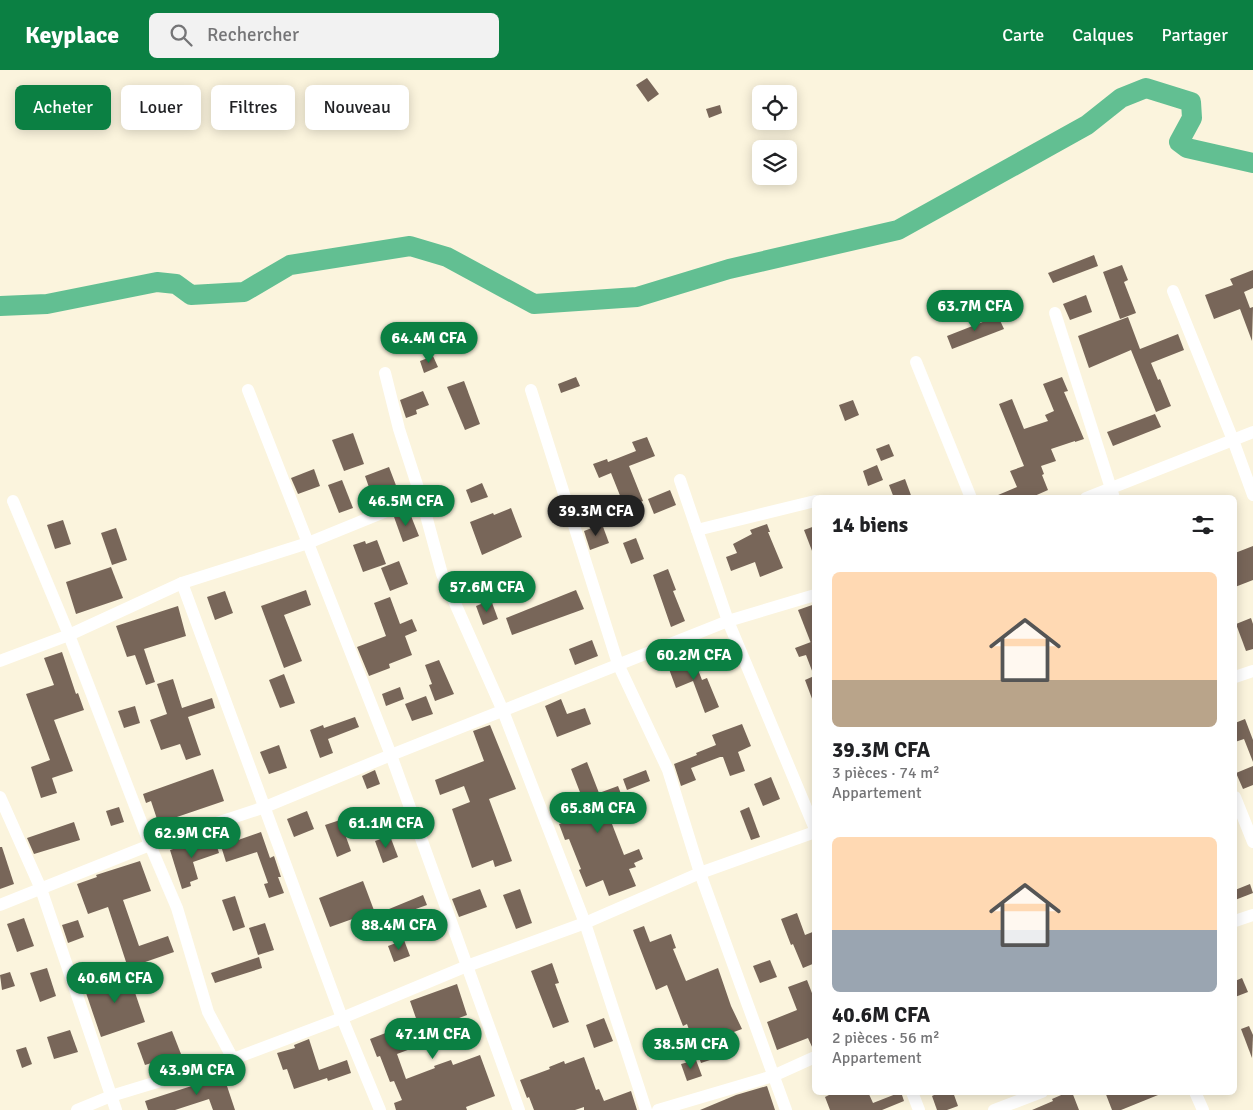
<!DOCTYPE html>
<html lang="fr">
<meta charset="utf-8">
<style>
body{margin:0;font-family:Signika,sans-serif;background:#f2f2f2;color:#202124;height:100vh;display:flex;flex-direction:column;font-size:19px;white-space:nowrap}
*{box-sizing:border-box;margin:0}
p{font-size:16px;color:#757577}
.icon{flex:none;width:28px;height:28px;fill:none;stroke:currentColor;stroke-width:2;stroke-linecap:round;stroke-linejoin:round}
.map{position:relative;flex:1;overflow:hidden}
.sheet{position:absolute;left:812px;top:425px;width:425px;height:600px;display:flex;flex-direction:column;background:#fff;border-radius:8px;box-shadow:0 2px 12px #0003}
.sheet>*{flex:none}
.hud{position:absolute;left:15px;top:15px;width:475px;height:45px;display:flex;gap:10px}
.controls{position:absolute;left:752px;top:15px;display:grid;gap:10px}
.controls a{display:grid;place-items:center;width:45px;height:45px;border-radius:8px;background:#fff;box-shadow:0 2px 12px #0003;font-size:25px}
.price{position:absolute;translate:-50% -42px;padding:0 11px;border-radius:18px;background:#0b8043;color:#fff;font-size:16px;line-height:32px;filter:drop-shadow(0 1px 2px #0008)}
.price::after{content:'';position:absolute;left:50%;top:30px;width:15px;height:11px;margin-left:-8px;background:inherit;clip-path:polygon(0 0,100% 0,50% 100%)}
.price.active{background:#222;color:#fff}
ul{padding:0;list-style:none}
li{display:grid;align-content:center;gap:10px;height:265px;padding:0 20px}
li span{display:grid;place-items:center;height:155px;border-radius:8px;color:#555}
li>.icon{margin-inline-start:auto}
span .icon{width:90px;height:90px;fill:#fffc;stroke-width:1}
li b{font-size:21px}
h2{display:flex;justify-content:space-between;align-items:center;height:60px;padding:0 20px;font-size:21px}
.chip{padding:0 18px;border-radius:8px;background:#fff;box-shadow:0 2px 12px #0003;font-size:18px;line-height:45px}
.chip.active{background:#0b8043;color:#fff}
header{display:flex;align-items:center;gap:30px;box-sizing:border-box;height:70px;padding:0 25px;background:#0b8043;color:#fff}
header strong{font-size:24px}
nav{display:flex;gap:28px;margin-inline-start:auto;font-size:18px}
.search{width:350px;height:45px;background:#f2f2f2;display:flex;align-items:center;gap:12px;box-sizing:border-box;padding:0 18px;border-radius:8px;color:#757577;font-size:19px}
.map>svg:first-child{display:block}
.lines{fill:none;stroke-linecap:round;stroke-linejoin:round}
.river{stroke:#62bf92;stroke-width:20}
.building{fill:#786659}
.street{stroke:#fff;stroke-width:12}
</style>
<header>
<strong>Keyplace</strong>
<div class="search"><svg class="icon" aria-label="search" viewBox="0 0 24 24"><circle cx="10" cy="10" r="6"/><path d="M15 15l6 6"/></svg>Rechercher</div>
<nav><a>Carte</a><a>Calques</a><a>Partager</a></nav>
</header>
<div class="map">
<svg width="1253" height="1040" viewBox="0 0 1253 1040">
<rect width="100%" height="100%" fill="#fbf4dd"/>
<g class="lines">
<!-- river -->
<path class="river" d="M0,236L47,234L157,212L176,214L191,225L244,222L290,195L410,176L447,187L534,234L637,227L729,199L898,160L1087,55L1121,28L1146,18L1191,32L1192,48L1179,72L1187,78L1253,93"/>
</g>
<!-- building -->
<g class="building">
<path d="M647,8L659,24L648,32L636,15Z"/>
<path d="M720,35L722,43L709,48L706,39Z"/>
<path d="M1094,185L1098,196L1053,213L1048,203Z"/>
<path d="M1122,195L1128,210L1124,212L1136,243L1120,249L1103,202Z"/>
<path d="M1253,200V218L1244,222L1250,238L1253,237L1252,271L1240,239L1214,249L1205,225L1233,215L1230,209Z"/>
<path d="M975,222L979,232L965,237L961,227Z"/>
<path d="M1086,225L1092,242L1070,250L1063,234Z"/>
<path d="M998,246L1004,259L952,279L947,266Z"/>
<path d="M1128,247L1140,279L1178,264L1184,280L1151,293L1158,310L1160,309L1171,336L1156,342L1131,280L1089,298L1078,266Z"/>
<path d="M452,260L458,275L436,284L430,268Z"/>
<path d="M433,286L438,297L424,303L420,291Z"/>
<path d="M576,307L580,316L561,323L558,314Z"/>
<path d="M1062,307L1068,321L1064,322L1084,369L1075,372V371L1051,379L1056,391L1041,396L1044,404L1042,405L1048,420L1030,428H991L1017,417L1010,401L1024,396L999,334L1012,329L1024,359L1048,351L1045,345L1054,341L1043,314Z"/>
<path d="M464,311L480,354L465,360L447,317Z"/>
<path d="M423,321L429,335L416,340L417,344L406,348L400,330Z"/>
<path d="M853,330L859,345L845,351L839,335Z"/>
<path d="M1155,344L1161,357L1113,376L1107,362Z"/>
<path d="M353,363L364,394L344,401L332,370Z"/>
<path d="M647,367L655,386L629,396L643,431L625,438L611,403L599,408L593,394L607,389L608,392L636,381L632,372Z"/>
<path d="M889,374L894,386L881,391L876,379Z"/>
<path d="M877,395L883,410L868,416L863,401Z"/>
<path d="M389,397L397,418L386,422L385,418L371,423L365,406Z"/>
<path d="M314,399L320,416L298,424L291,408Z"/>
<path d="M905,409L912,428H894L889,415Z"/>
<path d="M342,410L353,438L339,443L328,415Z"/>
<path d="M482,413L488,427L471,433L466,420Z"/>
<path d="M670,420L676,435L654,444L648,429Z"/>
<path d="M511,438L522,467L482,485L470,452L493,443L494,445Z"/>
<path d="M409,441L419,466L403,472L394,447Z"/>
<path d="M63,450L71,474L55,479L47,455Z"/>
<path d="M602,454L609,473L590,480L584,461Z"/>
<path d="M767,454L770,462H768L783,498L760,507L755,492L731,501L726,487L737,483L733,474L752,464L750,460Z"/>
<path d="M815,456V486H814L804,460Z"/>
<path d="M116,458L127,490L112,495L101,463Z"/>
<path d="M636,468L644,489L631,494L623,473Z"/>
<path d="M377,470L386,494L363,502L353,475L365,471L366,474Z"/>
<path d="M1253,476V510L1235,517V483Z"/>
<path d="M399,491L408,514L390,521L381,498Z"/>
<path d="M111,497L123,528L76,544L66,512Z"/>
<path d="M668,499L676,520L673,521L685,551L671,557L653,505Z"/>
<path d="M306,520L311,535L284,545L302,591L284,598L261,536Z"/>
<path d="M576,520L584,539L512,565L506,548Z"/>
<path d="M225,521L233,543L215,550L207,527Z"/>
<path d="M390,527L400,554L412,549L417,561L405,566L412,585L389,594L390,598L369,606L357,577L386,566L374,533Z"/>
<path d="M491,530L498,549L483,555L476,536Z"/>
<path d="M815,534V581H814L798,540Z"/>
<path d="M178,536L186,566L144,579L155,612L146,615L135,585L127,587L116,556Z"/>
<path d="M1251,548L1253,554V579L1246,581L1236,554Z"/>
<path d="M592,570L598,586L575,595L569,579Z"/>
<path d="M811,572L815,582L814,634L805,610L814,606L806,585L799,587L795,578Z"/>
<path d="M690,579L702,610L707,608L719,637L705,643L693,611L676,618L669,599L685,593L681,583Z"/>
<path d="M62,582L76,624L78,623L84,640L54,650L73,701L52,708L57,723L41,728L31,697L50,690L26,624L54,615L44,588Z"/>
<path d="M439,590L454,624L435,631L429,615L432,614L425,595Z"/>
<path d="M284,604L295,633L280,638L269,610Z"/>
<path d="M173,609L182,638L212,628L215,638L188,647L201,685L186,690L180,674L161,680L150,650L167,644L157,614Z"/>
<path d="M400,617L404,629L386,636L382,624Z"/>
<path d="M426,626L433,644L412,651L405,634Z"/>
<path d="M561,629L567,644L585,638L591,654L557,667L545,636Z"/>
<path d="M135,636L140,653L124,658L118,641Z"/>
<path d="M355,647L359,657L328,669L333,683L320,688L310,660L323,655L324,658Z"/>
<path d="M1245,649L1253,670V692L1244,669L1235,672V653Z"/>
<path d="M742,654L751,676L738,682L745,701L730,706L723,687H720L691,698L696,710L681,716L674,694L697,685L696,683L716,675L712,665Z"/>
<path d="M490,655L516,719L489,729L512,791L495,797L493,790L472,798L452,739L470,732L464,716L440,725L435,710L484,691L473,661Z"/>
<path d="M279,675L287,698L269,704L260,682Z"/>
<path d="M587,692L599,723L618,716L630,747L612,754L624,785L639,779L643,789L634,793L636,797L629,799L636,816L609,826L603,810L586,817L579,800L581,799L569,769L565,770L559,754L562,753L556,740L583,730L571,699Z"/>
<path d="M1253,696V715L1243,719L1236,703Z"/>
<path d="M213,699L224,731L174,748L175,750L159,755L151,731L146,733L143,724Z"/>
<path d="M375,700L380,714L367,719L362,706Z"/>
<path d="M646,700L650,711L627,720L623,709Z"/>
<path d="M771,707L780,729L763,736L754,714Z"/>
<path d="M119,737L124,752L111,756L106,741Z"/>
<path d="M749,737L760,767L751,770L740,741Z"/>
<path d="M307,741L314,759L294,767L287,749Z"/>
<path d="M340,750L351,781L337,787L325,755Z"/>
<path d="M74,752L80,770L34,784L27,768Z"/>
<path d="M261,762L270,788L274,786L281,807H278L284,823L269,828L264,814L268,813L257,782L226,792L221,776Z"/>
<path d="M390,766L398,787L383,793L375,771Z"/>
<path d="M214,767L219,783L193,792L198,809L190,812L191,816L182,819L170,780L185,775L186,777Z"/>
<path d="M0,777H2L14,814L0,819Z"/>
<path d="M140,791L151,821L123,830L139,876L168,866L174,882L128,898L108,837L88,844L77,814L97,807L96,805Z"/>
<path d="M363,811L375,843L359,849L358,847L330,857L319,828Z"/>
<path d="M1250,814L1253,823L1235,830V820Z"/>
<path d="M480,819L487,837L459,847L452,829Z"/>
<path d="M520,819L532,853L516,859L503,825Z"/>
<path d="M423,825L427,835L396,846L397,849L382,855L377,844Z"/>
<path d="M235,826L245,857L233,861L222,830Z"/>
<path d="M797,843L805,865L815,861V893L803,898L793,874L791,875L781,849Z"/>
<path d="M24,848L34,876L17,882L7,854Z"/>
<path d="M78,850L84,867L68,873L62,855Z"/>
<path d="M265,853L274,880L258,885L249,858Z"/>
<path d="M644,856L650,872L671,864L676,878L673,879L686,911L718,898L731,936L742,959L712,970L716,988L701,993L687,954L683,956L667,915L656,920L633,860Z"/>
<path d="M404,870L410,886L394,892L388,876Z"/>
<path d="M259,887L262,898L215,913L211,903Z"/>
<path d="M770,890L777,907L760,913L753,896Z"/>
<path d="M552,893L559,913L555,914L569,952L553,958L531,901Z"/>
<path d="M47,898L56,926L40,932L30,903Z"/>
<path d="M10,902L15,916L2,920L0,905Z"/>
<path d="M128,902L145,952L101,967L84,917Z"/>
<path d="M1242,908L1248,922L1235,927V911Z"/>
<path d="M807,910L815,931V979H813L808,968L777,980L767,952L797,940L788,917Z"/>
<path d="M457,914L467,945L420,963V964L417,966L421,975L397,984L406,1009L435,998L434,996L451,990L453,995L480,985L495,1026L466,1037L467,1040H396L394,1033L402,1030L394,1011L390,1012L380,986L377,987L370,969L417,951L410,931Z"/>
<path d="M604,948L613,971L594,978L586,955Z"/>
<path d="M1249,956L1253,965L1252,988L1241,959Z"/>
<path d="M70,960L78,982L54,989L47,967Z"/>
<path d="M172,961L181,984L145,995L137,973Z"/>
<path d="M309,969L319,1000L347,990L351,1003L328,1011L327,1008L294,1019L287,999L283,1000L277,983L295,978L294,975Z"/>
<path d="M26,977L32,994L22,998L16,980Z"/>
<path d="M584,987L596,1020L599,1019L604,1031L631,1021L637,1040H584V1037L575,1040H534L529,1027L527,1028L520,1010L550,999L549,997L564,991L565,994Z"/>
<path d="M696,990L702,1006L687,1011L681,994Z"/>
<path d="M222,1001L235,1040H213L209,1029L175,1040H148L145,1031L204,1012L202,1007Z"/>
<path d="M767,1016L775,1040H700L736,1025Z"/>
<path d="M828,1022H868L873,1033L901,1022L904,1031L882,1040H830L825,1027L829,1025Z"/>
<path d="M940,1022H953L958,1036L947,1040H937L932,1026Z"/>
<path d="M1068,1022H1072L1079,1040H1032L1053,1031L1052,1029Z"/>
<path d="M1105,1022H1163V1023L1121,1040H1112Z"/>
</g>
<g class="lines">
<!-- street -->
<g class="street">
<path d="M1173,221L1233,370L1253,425"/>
<path d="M1055,243L1114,428"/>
<path d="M916,292L971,428"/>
<path d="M385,303L399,359L421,427L442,504L503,641L585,853L646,1040"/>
<path d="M248,320L391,685L519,1040"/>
<path d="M531,320L618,594L668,700L700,803L786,1040"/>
<path d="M680,410L728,551L815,759"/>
<path d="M1086,428L1253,362"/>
<path d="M13,431L69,565L150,775L177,838L208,942L233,989"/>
<path d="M697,460L815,431"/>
<path d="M182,513L342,948L380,1040"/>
<path d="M0,591L69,565L182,513L308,473L421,427"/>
<path d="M1235,607L1253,601"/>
<path d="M0,727L41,819L116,1040"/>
<path d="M1235,727L1253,772"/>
<path d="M0,835L150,775L265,737L391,685L728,551L815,525"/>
<path d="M1235,851L1253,845"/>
<path d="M912,1022L919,1040"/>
<path d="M1195,1022L1203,1040"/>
<path d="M77,1040L111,1026L233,989L342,948L467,896L585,853L700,803L815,762"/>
<path d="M658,1040L773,1006L815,987"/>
<path d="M994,1040L1042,1022"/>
</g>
</g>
</svg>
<div class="controls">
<a><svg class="icon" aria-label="locate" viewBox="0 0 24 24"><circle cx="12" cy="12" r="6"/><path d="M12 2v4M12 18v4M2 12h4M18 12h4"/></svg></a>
<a><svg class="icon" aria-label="layers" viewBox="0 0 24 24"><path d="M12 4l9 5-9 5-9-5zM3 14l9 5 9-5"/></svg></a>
</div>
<b class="price" style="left:975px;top:262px">63.7M CFA</b>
<b class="price" style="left:429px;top:294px">64.4M CFA</b>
<b class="price" style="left:406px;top:457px">46.5M CFA</b>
<b class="price active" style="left:596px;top:467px">39.3M CFA</b>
<b class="price" style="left:487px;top:543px">57.6M CFA</b>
<b class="price" style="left:694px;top:611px">60.2M CFA</b>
<b class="price" style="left:598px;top:764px">65.8M CFA</b>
<b class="price" style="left:386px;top:779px">61.1M CFA</b>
<b class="price" style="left:192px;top:789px">62.9M CFA</b>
<b class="price" style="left:399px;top:881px">88.4M CFA</b>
<b class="price" style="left:115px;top:934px">40.6M CFA</b>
<b class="price" style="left:433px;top:990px">47.1M CFA</b>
<b class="price" style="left:691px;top:1000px">38.5M CFA</b>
<b class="price" style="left:197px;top:1026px">43.9M CFA</b>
<div class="hud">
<a class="chip active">Acheter</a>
<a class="chip">Louer</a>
<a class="chip">Filtres</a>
<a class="chip">Nouveau</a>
</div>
<section class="sheet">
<h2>14 biens<svg class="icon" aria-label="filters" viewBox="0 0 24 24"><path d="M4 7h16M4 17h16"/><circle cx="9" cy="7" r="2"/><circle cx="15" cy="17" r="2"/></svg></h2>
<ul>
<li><span style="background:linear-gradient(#ffd9b3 70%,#b9a48a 0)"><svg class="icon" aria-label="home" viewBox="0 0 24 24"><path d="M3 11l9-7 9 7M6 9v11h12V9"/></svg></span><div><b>39.3M CFA</b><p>3 pièces · 74 m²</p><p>Appartement</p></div></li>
<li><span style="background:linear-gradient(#ffd9b3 60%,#9aa5b1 0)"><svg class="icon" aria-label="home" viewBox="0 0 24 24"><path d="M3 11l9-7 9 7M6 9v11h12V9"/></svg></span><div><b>40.6M CFA</b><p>2 pièces · 56 m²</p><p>Appartement</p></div></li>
</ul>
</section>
</div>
